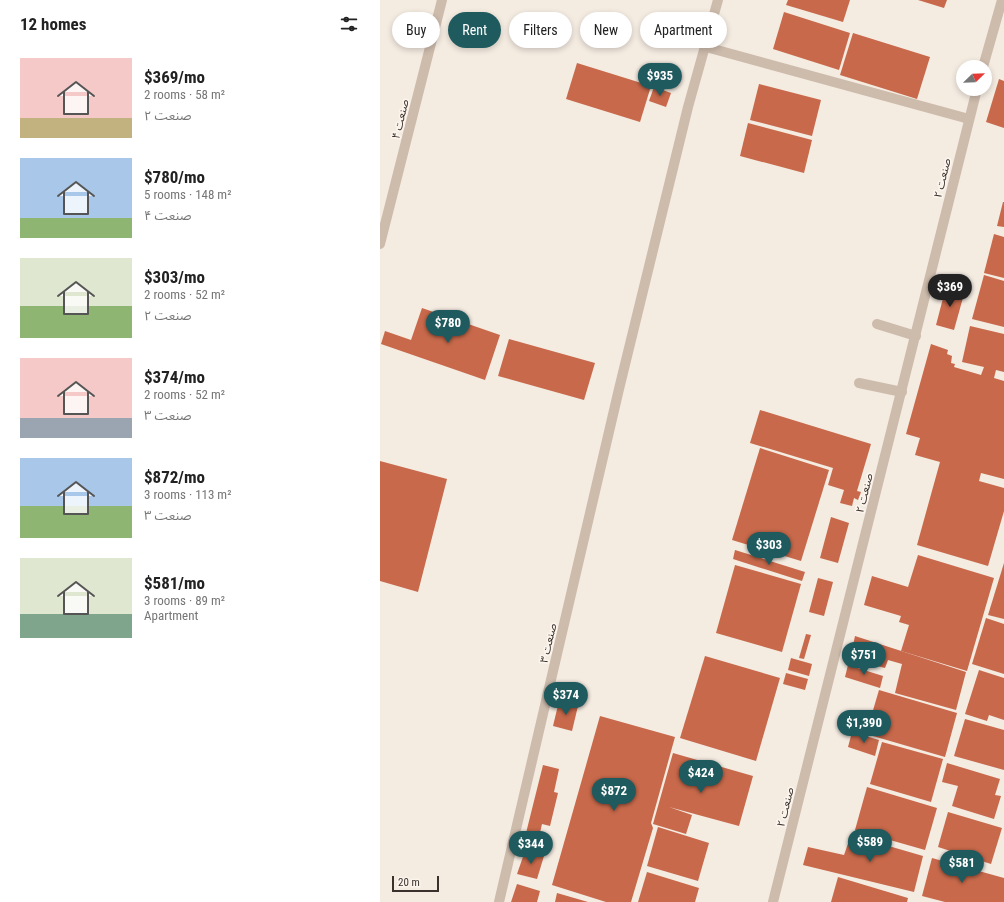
<!DOCTYPE html>
<meta charset="utf-8">
<style>
body{margin:0;font-family:"Roboto Condensed","Noto Sans Arabic",sans-serif;background:#f2f2f2;color:#222;height:100vh;display:flex;flex-direction:column;font-size:15px;white-space:nowrap}
*{box-sizing:border-box;margin:0}
p{font-size:13px;color:#767676}
.icon{flex:none;width:22px;height:22px;fill:none;stroke:currentColor;stroke-width:2;stroke-linecap:round;stroke-linejoin:round}
.map{position:relative;flex:1;overflow:hidden}
.panel{display:flex;flex-direction:column;background:#fff;width:380px}
.panel>*{flex:none}
.guide{position:absolute;left:12px;top:12px;width:380px;height:36px;display:flex;gap:8px}
.needle{width:26px;rotate:67deg}
.fabs{position:absolute;left:576px;top:60px;display:grid;gap:8px}
.fabs a{display:grid;place-items:center;width:36px;height:36px;border-radius:50%;background:#fff;box-shadow:0 2px 6px #0003;font-size:20px}
.scale{position:absolute;left:12px;bottom:10px;width:47px;box-sizing:border-box;padding-left:4px;border:2px solid #3b302b;border-top:0;font-size:11px;line-height:14px;white-space:nowrap;color:#3b302b;-webkit-text-stroke:3px #fbf5ee;paint-order:stroke}
.price{position:absolute;translate:-50% -34px;padding:0 9px;border-radius:14px;background:#1f5a5e;color:#fff;font-size:13px;line-height:26px;filter:drop-shadow(0 1px 2px #0008)}
.price::after{content:'';position:absolute;left:50%;top:24px;width:12px;height:9px;margin-left:-6px;background:inherit;clip-path:polygon(0 0,100% 0,50% 100%)}
.price.on{background:#222;color:#fff}
ul{padding:0;list-style:none}
li{display:flex;align-items:center;gap:12px;height:100px;padding:0 20px}
li span{display:grid;place-items:center;flex:none;width:112px;height:80px;border-radius:0px;color:#555}
li>.icon{margin-inline-start:auto}
span .icon{width:48px;height:48px;fill:#fffc;stroke-width:1}
li b{font-size:17px}
h2{display:flex;justify-content:space-between;align-items:center;height:48px;padding:0 20px;font-size:17px}
.chip{padding:0 14px;border-radius:18px;background:#fff;box-shadow:0 2px 6px #0003;font-size:14px;line-height:36px}
.chip.on{background:#1f5a5e;color:#fff}
main{display:flex;flex:1;min-height:0}
.map>svg:first-child{display:block}
.building{fill:#c8694b}
.lines{fill:none;stroke-linecap:round;stroke-linejoin:round}
.minor{stroke:#cdbbac;stroke-width:10}
.labels{text-anchor:middle;stroke-width:3.5;stroke-linejoin:round;paint-order:stroke}
.street-label{font-size:11px;fill:#3b302b;stroke:#fbf5ee}
</style>
<main>
<section class="panel">
<h2>12 homes<svg class="icon" aria-label="filters" viewBox="0 0 24 24"><path d="M4 7h16M4 17h16"/><circle cx="9" cy="7" r="2"/><circle cx="15" cy="17" r="2"/></svg></h2>
<ul>
<li><span style="background:linear-gradient(#f6c9c9 75%,#c2b280 0)"><svg class="icon" aria-label="home" viewBox="0 0 24 24"><path d="M3 11l9-7 9 7M6 9v11h12V9"/></svg></span><div><b>$369/mo</b><p>2 rooms · 58 m²</p><p>صنعت ۲</p></div></li>
<li><span style="background:linear-gradient(#a9c7e8 75%,#8fb573 0)"><svg class="icon" aria-label="home" viewBox="0 0 24 24"><path d="M3 11l9-7 9 7M6 9v11h12V9"/></svg></span><div><b>$780/mo</b><p>5 rooms · 148 m²</p><p>صنعت ۴</p></div></li>
<li><span style="background:linear-gradient(#dfe7d0 60%,#8fb573 0)"><svg class="icon" aria-label="home" viewBox="0 0 24 24"><path d="M3 11l9-7 9 7M6 9v11h12V9"/></svg></span><div><b>$303/mo</b><p>2 rooms · 52 m²</p><p>صنعت ۲</p></div></li>
<li><span style="background:linear-gradient(#f6c9c9 75%,#9aa5b1 0)"><svg class="icon" aria-label="home" viewBox="0 0 24 24"><path d="M3 11l9-7 9 7M6 9v11h12V9"/></svg></span><div><b>$374/mo</b><p>2 rooms · 52 m²</p><p>صنعت ۳</p></div></li>
<li><span style="background:linear-gradient(#a9c7e8 60%,#8fb573 0)"><svg class="icon" aria-label="home" viewBox="0 0 24 24"><path d="M3 11l9-7 9 7M6 9v11h12V9"/></svg></span><div><b>$872/mo</b><p>3 rooms · 113 m²</p><p>صنعت ۳</p></div></li>
<li><span style="background:linear-gradient(#dfe7d0 70%,#7fa58c 0)"><svg class="icon" aria-label="home" viewBox="0 0 24 24"><path d="M3 11l9-7 9 7M6 9v11h12V9"/></svg></span><div><b>$581/mo</b><p>3 rooms · 89 m²</p><p>Apartment</p></div></li>
</ul>
</section>
<div class="map">
<svg width="624" height="902" viewBox="0 0 624 902">
<rect width="100%" height="100%" fill="#f4ebe1"/>
<!-- building -->
<g class="building">
<path d="M408,0H470L463,22L406,5Z"/>
<path d="M538,0H567L564,8Z"/>
<path d="M404,12L470,33L459,70L393,49Z"/>
<path d="M473,33L550,57L537,99L460,75Z"/>
<path d="M197,63L271,86L260,122L186,99Z"/>
<path d="M619,79L624,81V128L606,122Z"/>
<path d="M379,84L441,100L432,136L370,120Z"/>
<path d="M274,87L291,93L286,107L269,101Z"/>
<path d="M368,123L432,140L424,173L360,156Z"/>
<path d="M623,202H624V227L617,226Z"/>
<path d="M614,234L624,237V278L604,273Z"/>
<path d="M604,275L624,281V327L592,319Z"/>
<path d="M567,283L577,286L575,292L584,294L574,330L556,325Z"/>
<path d="M42,308L120,335L105,380L1,344L5,331L31,340Z"/>
<path d="M590,326L624,334V372L616,370L614,378L624,381V479L601,473L599,481L624,488V511L608,566L537,545L560,462L535,455L540,438L526,434L551,344L568,350L567,354L572,356L571,363L575,364L574,367L601,375L604,367L582,362Z"/>
<path d="M129,339L215,363L204,400L118,376Z"/>
<path d="M380,410L491,444L477,491L481,492L478,500L474,498L472,506L460,503L464,490L448,485L453,468L370,443Z"/>
<path d="M380,448L449,470L421,561L352,540Z"/>
<path d="M0,461L67,479L38,592L0,581Z"/>
<path d="M451,517L469,523L458,563L440,558Z"/>
<path d="M355,550L425,572L422,581L353,559Z"/>
<path d="M538,555L614,578L587,671L521,651L529,625L519,622L521,616L484,605L492,576L528,587Z"/>
<path d="M624,563V619L608,615Z"/>
<path d="M355,565L421,584L402,652L336,633Z"/>
<path d="M438,578L453,582L444,616L429,612Z"/>
<path d="M606,618L624,624V674L592,664Z"/>
<path d="M426,634L431,635L424,659L419,658Z"/>
<path d="M475,636L586,672L576,710L515,693L522,664L508,660L505,668L470,659Z"/>
<path d="M325,656L400,678L376,761L300,738Z"/>
<path d="M411,658L432,664L429,676L408,670Z"/>
<path d="M468,665L503,676L500,688L465,677Z"/>
<path d="M599,670L624,678V720L609,715L607,721L585,714Z"/>
<path d="M406,673L428,679L425,690L403,684Z"/>
<path d="M499,690L577,713L565,757L486,734Z"/>
<path d="M179,701L198,706L192,731L173,726Z"/>
<path d="M220,716L295,737L271,823L273,828L251,902H226L172,885Z"/>
<path d="M585,719L624,730V770L574,756Z"/>
<path d="M472,732L499,740L495,756L468,747Z"/>
<path d="M502,742L563,759L551,802L490,784Z"/>
<path d="M293,753L373,776L359,826L289,807L312,815L306,834L273,824Z"/>
<path d="M567,763L620,779L615,795L621,796L614,819L572,806L578,786L562,782Z"/>
<path d="M163,765L179,769L174,792L178,793L170,826L162,824L159,837L146,833Z"/>
<path d="M487,787L557,808L545,850L475,830Z"/>
<path d="M568,812L622,828L611,864L558,847Z"/>
<path d="M278,827L329,843L318,881L267,866Z"/>
<path d="M471,835L543,856L534,892L423,865L428,847L464,855Z"/>
<path d="M145,851L164,856L157,879L137,874Z"/>
<path d="M552,858L624,878V902H565L542,896Z"/>
<path d="M267,872L319,888L315,902H258Z"/>
<path d="M458,877L528,898L527,902H451Z"/>
<path d="M137,884L160,891L157,902H131Z"/>
<path d="M177,893L208,902H175Z"/>
</g>
<g class="lines">
<!-- minor -->
<g class="minor">
<path d="M326,47L589,119"/>
<path d="M603,67L622,0"/>
<path d="M0,244L62,0"/>
<path d="M497,324L536,336"/>
<path d="M479,383L522,392"/>
<path d="M119,902L239,389L308,107L338,0"/>
<path d="M393,902L597,89"/>
</g>
</g>
<g class="labels">
<!-- street labels -->
<g class="street-label">
<text transform="translate(20 119) rotate(-76)" y="4">صنعت ۴</text>
<text transform="translate(562 178) rotate(-76)" y="4">صنعت ۲</text>
<text transform="translate(484 493) rotate(-76)" y="4">صنعت ۲</text>
<text transform="translate(168 643) rotate(-77)" y="4">صنعت ۳</text>
<text transform="translate(405 807) rotate(-76)" y="4">صنعت ۲</text>
</g>
</g>
</svg>
<div class="fabs">
<a><svg class="needle" viewBox="-14 -14 28 28"><path d="M0-13l5 13h-10z" fill="#e53935"/><path d="M0 13l5-13h-10z" fill="#767676"/></svg></a>
</div>
<div class="scale">20 m</div>
<b class="price" style="left:280px;top:97px">$935</b>
<b class="price on" style="left:570px;top:308px">$369</b>
<b class="price" style="left:68px;top:344px">$780</b>
<b class="price" style="left:389px;top:566px">$303</b>
<b class="price" style="left:484px;top:676px">$751</b>
<b class="price" style="left:186px;top:716px">$374</b>
<b class="price" style="left:484px;top:744px">$1,390</b>
<b class="price" style="left:321px;top:794px">$424</b>
<b class="price" style="left:234px;top:812px">$872</b>
<b class="price" style="left:490px;top:863px">$589</b>
<b class="price" style="left:151px;top:865px">$344</b>
<b class="price" style="left:582px;top:884px">$581</b>
<div class="guide">
<a class="chip">Buy</a>
<a class="chip on">Rent</a>
<a class="chip">Filters</a>
<a class="chip">New</a>
<a class="chip">Apartment</a>
</div>
</div>
</main>
